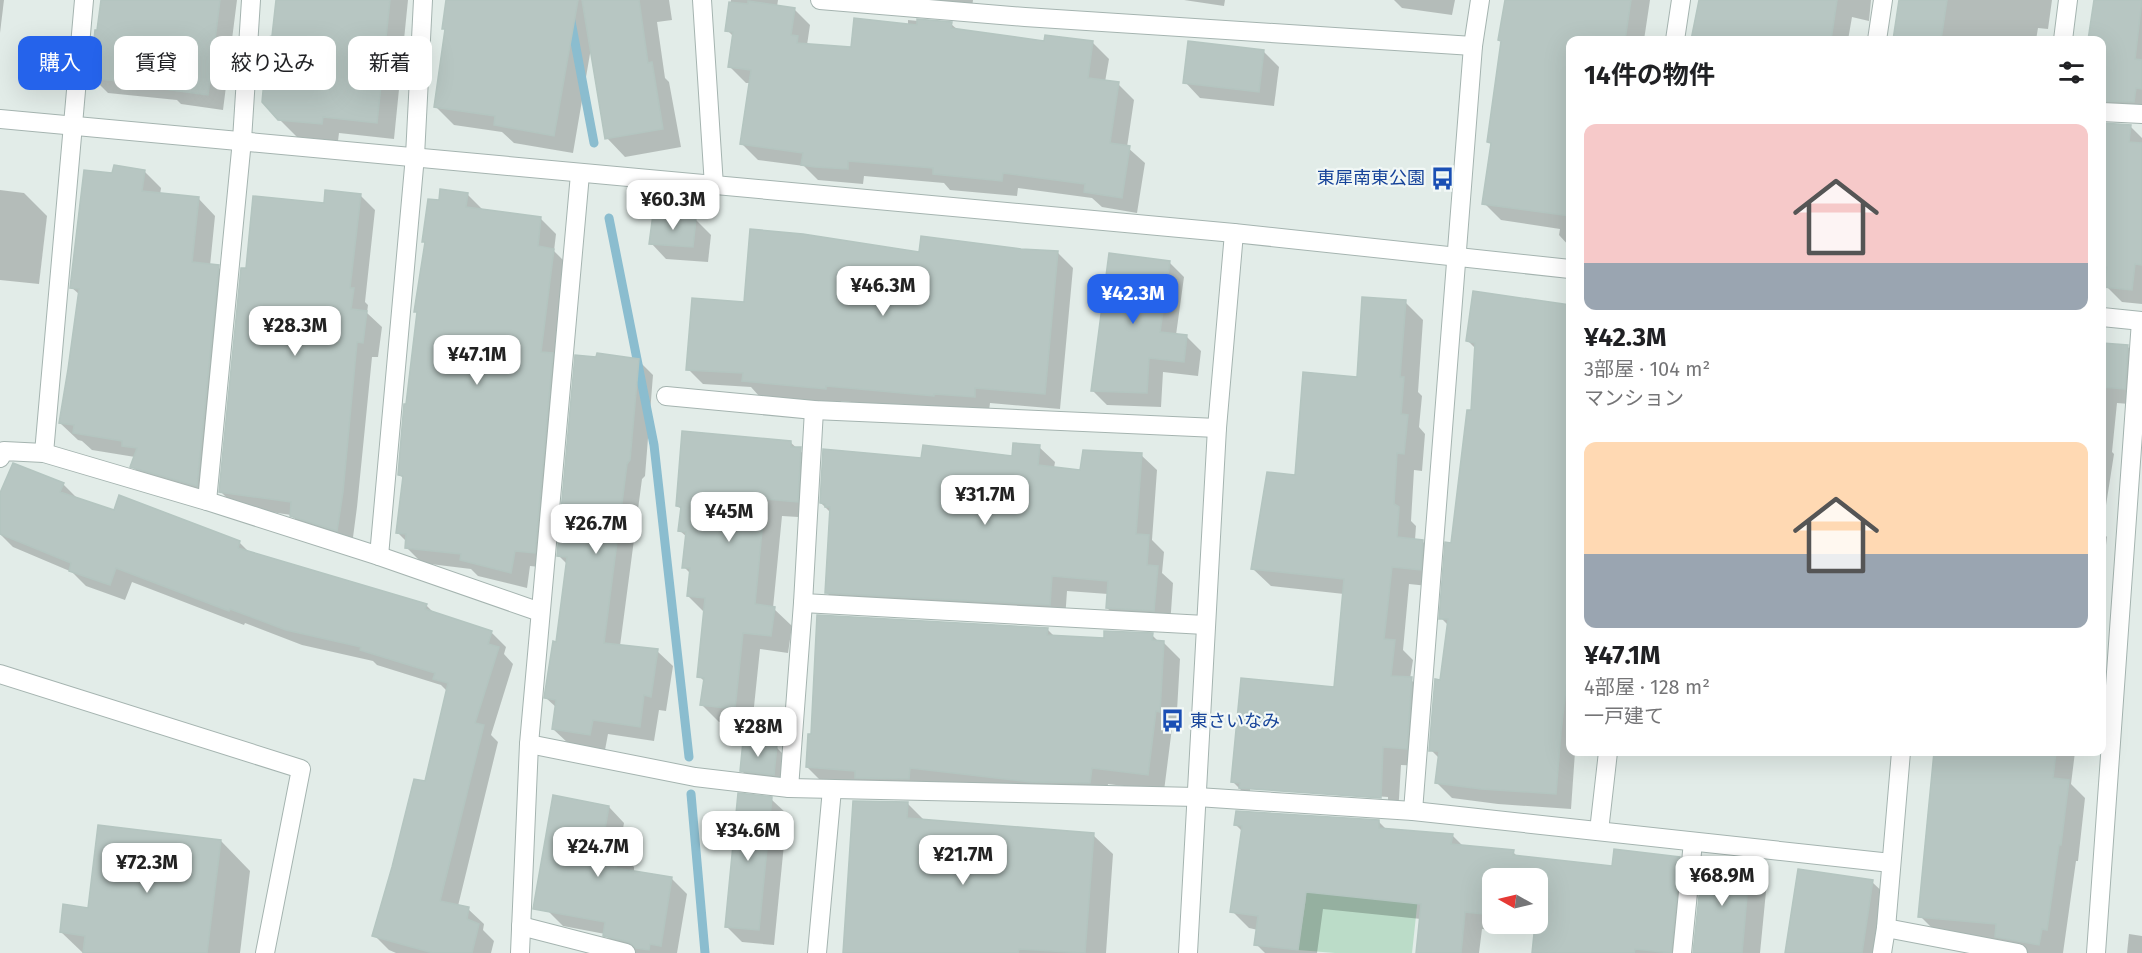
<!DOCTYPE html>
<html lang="ja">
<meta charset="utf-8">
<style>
body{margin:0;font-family:"Fira Sans","Noto Sans JP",sans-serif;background:#f2f2f2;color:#202124;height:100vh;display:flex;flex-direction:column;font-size:22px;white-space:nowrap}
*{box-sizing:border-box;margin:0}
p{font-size:20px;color:#757577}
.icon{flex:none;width:33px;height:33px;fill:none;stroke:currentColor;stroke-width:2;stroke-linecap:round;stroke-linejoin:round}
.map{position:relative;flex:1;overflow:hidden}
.side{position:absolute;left:1566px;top:36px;width:540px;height:720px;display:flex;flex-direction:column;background:#fff;border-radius:12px;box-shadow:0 6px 24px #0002}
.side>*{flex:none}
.guide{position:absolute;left:18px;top:36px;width:570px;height:54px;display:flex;gap:12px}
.needle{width:39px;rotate:278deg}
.fabs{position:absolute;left:1482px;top:868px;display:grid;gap:12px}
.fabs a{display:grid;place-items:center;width:66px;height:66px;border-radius:12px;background:#fff;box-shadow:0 6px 24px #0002;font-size:30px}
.price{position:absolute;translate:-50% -51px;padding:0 14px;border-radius:12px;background:#fff;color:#222;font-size:20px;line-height:39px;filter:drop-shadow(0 2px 3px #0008)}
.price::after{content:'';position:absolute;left:50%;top:36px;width:18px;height:14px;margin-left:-9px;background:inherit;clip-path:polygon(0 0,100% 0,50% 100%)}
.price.current{background:#2563eb;color:#fff}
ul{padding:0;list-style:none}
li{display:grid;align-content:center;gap:12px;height:318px;padding:0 18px}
li span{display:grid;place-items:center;height:186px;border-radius:12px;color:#555}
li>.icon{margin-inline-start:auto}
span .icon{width:108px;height:108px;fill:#fffc;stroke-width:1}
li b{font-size:26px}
h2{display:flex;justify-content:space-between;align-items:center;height:72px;padding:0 18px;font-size:26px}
.chip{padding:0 21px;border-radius:12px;background:#fff;box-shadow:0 6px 24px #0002;font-size:21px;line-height:54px}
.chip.current{background:#2563eb;color:#fff}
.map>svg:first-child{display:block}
.green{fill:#bbdcc8}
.shadow{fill:#0003;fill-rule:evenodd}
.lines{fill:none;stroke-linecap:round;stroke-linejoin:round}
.stream{stroke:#8bbdcf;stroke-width:9}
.building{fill:#b7c6c2;stroke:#b4c5c0;stroke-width:1.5}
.minor-casing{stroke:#a5b4b0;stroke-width:20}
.tertiary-casing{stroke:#a5b4b0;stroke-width:20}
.minor{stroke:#fff;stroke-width:18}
.tertiary{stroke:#fff;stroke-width:18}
.labels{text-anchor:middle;stroke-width:4.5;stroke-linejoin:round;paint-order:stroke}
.transit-label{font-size:18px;fill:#164399;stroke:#f2f8f6;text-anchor:end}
</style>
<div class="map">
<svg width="2142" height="953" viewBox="0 0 2142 953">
<rect width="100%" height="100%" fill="#e2ece8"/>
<!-- green -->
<path class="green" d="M1422,860L1412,953H1335L1298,950L1306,898L1296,864Z"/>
<!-- shadow -->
<g class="shadow">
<path d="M0,0H4L0,33Z"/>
<path d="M103,0H237L223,110L181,104L177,100L108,93L92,77Z"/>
<path d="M278,0H408L394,139L339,133L338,141L297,137L279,119L273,38Z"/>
<path d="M447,0H669L672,20L657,22L665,78L669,82L681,147L625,157L607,138L591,48L573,153L514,143L502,132L454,125L436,107L446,31L444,28Z"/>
<path d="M731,0H778L777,7L794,9L810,25L807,45L852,49L908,25V20L951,24L958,30L1046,42L1093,43L1109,59L1105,82L1118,84L1134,100L1127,147L1145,163L1137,213L1102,207L1092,198L1018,188L1017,196L950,190L944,183L864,176L863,184L818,180L804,166L758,160L742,144L751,83H746L730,67L734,37L727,30Z"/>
<path d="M916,0H973L971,15Z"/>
<path d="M1184,0H1225L1224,6Z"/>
<path d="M1394,0H1455L1452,15L1402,8Z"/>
<path d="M1506,0H1650L1644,40H1570V247L1559,235L1560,229L1501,220L1484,203L1492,145L1489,142Z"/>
<path d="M1700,0H1871L1869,21L1852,17L1848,40H1692Z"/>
<path d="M1901,0H2052L2048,29L2038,28L2036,40H1895Z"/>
<path d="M2094,0H2142V117L2102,107V40H2089Z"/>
<path d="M1263,51L1279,67L1274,106L1200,98L1185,82Z"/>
<path d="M2102,125L2130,126L2142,138V304L2122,302L2106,286L2107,280L2102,279Z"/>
<path d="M144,171L161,188L160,195L198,198L215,216L210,266L218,267L235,284L214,503L149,483L132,466L135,457L92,450L82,441L78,440L60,423L80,295L71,287L114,175Z"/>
<path d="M0,190L24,193L47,216L39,284L0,280Z"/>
<path d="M467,194L483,210L540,218L556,234L554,251L569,266L550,568L530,566L527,588L478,576L471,569L422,563L406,547L407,542L398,533L404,479L399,474L418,313L416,311L426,244L423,241L440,202Z"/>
<path d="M360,195L375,210L365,302L368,305L367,313L382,327L378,357H372L357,507L352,545L307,530L291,515L236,507L221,492L247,270L325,205Z"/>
<path d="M695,219L711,235L708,262L666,259L651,243Z"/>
<path d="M1021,251L1058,253L1073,268L1060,409L990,403L989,411H949L841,401L840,404L759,396L751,387L703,384L688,369L745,304L921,253Z"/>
<path d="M1169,262L1184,277L1176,335L1186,336L1201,351L1198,376L1163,372L1161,407L1107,405L1092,390Z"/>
<path d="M1527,301L1570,306V752H1575L1571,809L1498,804L1452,798L1437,783L1440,759L1431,750L1449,626L1441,618L1472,411L1476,349L1468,341Z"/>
<path d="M1405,302L1423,320L1418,392L1422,396L1419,427L1425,434L1422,471L1414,470L1411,521L1416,526L1415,540L1422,541L1440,559L1438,587L1409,584L1403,650L1413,660L1410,679L1429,697L1424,766L1401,765L1398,815L1251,800L1233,782L1335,688L1344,594L1271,586L1253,569L1297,477ZM1250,788L1388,797V800L1250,791Z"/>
<path d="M2102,344L2127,346L2142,361L2141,405L2117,403L2112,452L2114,454L2102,531L2107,537L2102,578Z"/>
<path d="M638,360L653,375L645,476L642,479L620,646L657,651L673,666L666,711L659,710L654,741L608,734L605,750L569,744L553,729L557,708L546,698L557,643L567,564L559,556Z"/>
<path d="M790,442L817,466L814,518L782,516L773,608L792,626L788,653L760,649L752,726L719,722L702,705L705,682L699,676L705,613L688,596L691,574L684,567L687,537L680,531L682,510L678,506Z"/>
<path d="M1039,447L1055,462L1054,468L1082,471L1141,455L1157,470L1152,540L1164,552L1162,573L1173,583L1170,626L1123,623L1107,608L1108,594L1067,591L1065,620L842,608L826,592L831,513L821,503L922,459L1013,457Z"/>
<path d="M63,484L78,499L114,512L239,542L251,554L426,605L435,614L491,632L506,647L504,654L513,664L491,735L498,742L458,906L468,909L484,924L483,930L494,941L491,953H396L389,950L374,935L426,783L447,691L441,685L377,665L373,661L302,645L245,623L244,625L132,582L125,600L86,586L72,572L13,547L0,534V497Z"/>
<path d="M1047,629L1055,637L1105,639L1152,635L1159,642H1163L1180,659L1176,728H1172L1164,791L1108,784L1106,799L824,784L807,767Z"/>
<path d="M776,747L799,770L764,793L741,770Z"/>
<path d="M1935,752H2075L2071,784L2085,798L2078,861H2076L2063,953H2011L1937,933L1920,916Z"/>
<path d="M771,799L787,814L774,945L742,942L726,926Z"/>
<path d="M907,803L925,821L1093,835L1113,854L1106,953H845Z"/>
<path d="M609,807L624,823L619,851L634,867V872L671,878L687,894L677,953H629L621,951L605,934L563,926L547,910Z"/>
<path d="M1379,822L1387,830L1452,835L1464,847L1513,852L1518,857L1614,868L1680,858L1697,875L1689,953H1532L1534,934L1482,929L1479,953H1418L1421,919L1323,909L1317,953H1265L1256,944L1258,930L1249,928L1232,911L1243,832L1236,825ZM1492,879H1538V924H1492Z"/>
<path d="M221,841L250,871L240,953H83L61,932L89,909Z"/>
<path d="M1749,864L1767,881L1760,953H1695Z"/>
<path d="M1872,882L1890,899L1881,953H1787Z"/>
<path d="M2129,934L2142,936V953H2127Z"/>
</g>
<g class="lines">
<!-- stream -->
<g class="stream">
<path d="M567,0L594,143"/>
<path d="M609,218L654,445L689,757"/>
<path d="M691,794L705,953"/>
</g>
</g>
<!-- building -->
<g class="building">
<path d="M101,0H220L208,95L164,89V86L90,78L95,30H97Z"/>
<path d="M276,0H390L377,123L323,117L322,124L278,120L262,102L268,37L272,36Z"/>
<path d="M446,0H578L554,136L494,125L495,116L434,107L445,29H442Z"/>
<path d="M582,0H639L648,63L652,62L663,129L605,139Z"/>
<path d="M1505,0H1631L1625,40H1570V216L1482,204L1491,143L1487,142L1501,41L1498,40Z"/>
<path d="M1699,0H1837L1831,40H1691Z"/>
<path d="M1899,0H1947L1941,40H1893Z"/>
<path d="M2094,0H2142L2135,59L2142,60V89L2136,88L2134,102L2102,101V40H2088Z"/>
<path d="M748,1L795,8L791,35L798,36L797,43L851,47L854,18L917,25V19L952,22L951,28L1044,41L1045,35L1093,41L1088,78L1119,82L1110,143L1130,146L1122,198L1084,192L1085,184L1003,173L1002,181L933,174V168L848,161V169L815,167L801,165L803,153L740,144L751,70L728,67L733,32L725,31L729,2L748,4Z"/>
<path d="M1188,41L1264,50L1259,92L1183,83Z"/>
<path d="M2102,123L2131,125L2129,142L2142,143V265L2135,264L2132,290L2104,287L2107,267L2102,266Z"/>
<path d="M114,165L145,170L142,191L199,197L192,262L219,265L197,486L130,467L137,448L122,446V441L73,433L74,425L59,423L68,369L79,289L70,288L84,170L112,173Z"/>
<path d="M440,189L468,193L466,207L541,217L538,246L554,249L541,352L553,353L535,553L515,551L511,573L460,560L461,554L405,548L406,534L396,533L403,476L398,475L404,404H406L417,312H414L425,242H422L428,199L439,200Z"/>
<path d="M325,190L361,194L350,288H354L351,309L367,311L363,343L357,342L343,492L337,531L290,516L291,502L219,492L241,268H246L253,196L324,203Z"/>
<path d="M653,214L696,218L693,247L649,244Z"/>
<path d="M750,229L803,234L919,252L921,236L1021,249L1058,251L1045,394L975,388V397L934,394V396L826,386V389L742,381L743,373L686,370L692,298L744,302Z"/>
<path d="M1109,253L1170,261L1160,332L1187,335L1184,362L1149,358L1147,393L1091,391Z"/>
<path d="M1473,291L1570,305V656L1561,731L1556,794L1481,789L1435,783L1439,751H1429L1435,679L1440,680L1448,619H1439L1445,542L1451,543L1467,410H1471L1475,343L1466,341Z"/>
<path d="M1362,297L1406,300L1400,377H1404L1401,414L1408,415L1404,454L1397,453L1394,504L1399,507L1397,537L1423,540L1421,570L1392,567L1384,639L1395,640L1391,676L1412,677L1407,749L1383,747L1381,798L1239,788L1240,783L1231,782L1241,678L1334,687L1344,579L1251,569L1267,472L1295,475L1303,372L1357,377Z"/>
<path d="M2102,343L2128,345L2125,389L2102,387Z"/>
<path d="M597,353L639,359L630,460L627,464L604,643L658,649L651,697L644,695L640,727L593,720L590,735L552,729L556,700L544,698L553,641L556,642L567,557L557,556L575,355L596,357Z"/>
<path d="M682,431L791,441V447H801L798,502L765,499L755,604L775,607L771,636L743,633L735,709L700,705L704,678L697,677L705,598L687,596L690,568H682L686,532L678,531L681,507L676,506Z"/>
<path d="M1013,443L1040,445L1038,465L1080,470L1083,450L1142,453L1136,534L1149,535L1147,565L1158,566L1154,611L1106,608L1108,581L1052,576L1050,605L825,593L830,507H825V504L820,503L823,449L921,458L923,445L1012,456Z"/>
<path d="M13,463L64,483L60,492L114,510L119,495L240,541L238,548L427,604L425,609L492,631L488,644L499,647L475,723L484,725L440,901L469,907L467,919L479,924L472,953H433L372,936L392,867L414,779L425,781L448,683L433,679L435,673L360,650L361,647L286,630L230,609L229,611L116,568L110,585L69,571L71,563L0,534V493Z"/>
<path d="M817,615L1048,628L1047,635L1104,638V631L1153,633L1152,640L1164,641L1160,712L1156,711L1148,775L1092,768L1090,783L1030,782L910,768L909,779L855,778V771L806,767L808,734H811Z"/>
<path d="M743,741L777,745L774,775L740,771Z"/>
<path d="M1934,752H2056L2053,778L2069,780L2061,845H2059L2047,930L2042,929L2039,945L1995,937L1996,924L1918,917Z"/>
<path d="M738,793L772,797L759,930L725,927Z"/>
<path d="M553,795L609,806L602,846L620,850L616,868L672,877L661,946L650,944L649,950L636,948L629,942L603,936L605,922L533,909Z"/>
<path d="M853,801L908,802L907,818L1094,833L1085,953L1019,949L1018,953H843Z"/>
<path d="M1236,811L1379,820V828L1453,834L1451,844L1514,850L1513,855L1612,866L1614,849L1680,857L1671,953L1635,949L1634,953H1532L1535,924H1538V879H1492V915L1465,912L1461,953H1416L1421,904L1306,892L1298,950L1254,945L1258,916L1230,912L1242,826L1234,825Z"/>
<path d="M98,825L221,840L207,953H83L85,936L60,932L63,904L88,908Z"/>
<path d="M1703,859L1750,862L1742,953H1693Z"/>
<path d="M1798,869L1873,880L1862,953H1785Z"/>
</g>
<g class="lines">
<defs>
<g id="minor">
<path d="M702,0L714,186"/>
<path d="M820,0L1025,17L1473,46"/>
<path d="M1675,40L1681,0"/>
<path d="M1877,40L1883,0"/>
<path d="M2063,40L2068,0"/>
<path d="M2102,112L2142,114"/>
<path d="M666,396L814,410L1217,428"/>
<path d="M44,453L84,0"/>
<path d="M0,458L4,451L44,453L207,501L379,556L415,156L423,0"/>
<path d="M207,501L242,140L251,0"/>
<path d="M379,556L540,612"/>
<path d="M803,603L1205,625"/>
<path d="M0,674L301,769L265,953"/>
<path d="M529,744L695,777L789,788L1197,797L1413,811L1891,863"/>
<path d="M789,788L803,603L814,410"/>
<path d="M1413,811L1473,46L1480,0"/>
<path d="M1599,831L1608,752"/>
<path d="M521,926L626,953"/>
<path d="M1886,928L2018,953"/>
<path d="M520,953L529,744L580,174"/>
<path d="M817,953L832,789"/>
<path d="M1188,953L1217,428L1234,233"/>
<path d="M1682,953L1693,842"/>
<path d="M1882,953L1886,928L1901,752"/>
<path d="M2096,953L2141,321"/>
</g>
<g id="tertiary">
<path d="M0,119L1234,233L1570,269"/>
<path d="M2102,317L2142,321"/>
</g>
</defs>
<!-- minor casing -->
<use href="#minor" class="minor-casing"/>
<!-- tertiary casing -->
<use href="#tertiary" class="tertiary-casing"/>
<!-- minor -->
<use href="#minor" class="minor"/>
<!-- tertiary -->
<use href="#tertiary" class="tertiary"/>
</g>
<!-- icons -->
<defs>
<symbol id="bus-bare" viewBox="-9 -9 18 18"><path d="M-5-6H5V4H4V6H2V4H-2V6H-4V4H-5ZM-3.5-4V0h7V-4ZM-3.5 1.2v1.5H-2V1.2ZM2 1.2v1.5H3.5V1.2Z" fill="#1a4fb4" stroke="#f2f8f6" stroke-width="2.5" paint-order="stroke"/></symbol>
</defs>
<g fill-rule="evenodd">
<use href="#bus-bare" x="1426" y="162" width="33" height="33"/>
<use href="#bus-bare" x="1156" y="704" width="33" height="33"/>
</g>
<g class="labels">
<!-- transit labels -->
<g class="transit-label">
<text x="1425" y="184">東犀南東公園</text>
<text x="1190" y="727" text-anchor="start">東さいなみ</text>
</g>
</g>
</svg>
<div class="fabs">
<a><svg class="needle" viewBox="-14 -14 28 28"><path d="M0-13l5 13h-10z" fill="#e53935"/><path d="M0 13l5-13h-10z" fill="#757577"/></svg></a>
</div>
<b class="price" style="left:673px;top:231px">¥60.3M</b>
<b class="price" style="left:883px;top:317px">¥46.3M</b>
<b class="price current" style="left:1133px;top:325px">¥42.3M</b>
<b class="price" style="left:295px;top:357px">¥28.3M</b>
<b class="price" style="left:477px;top:386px">¥47.1M</b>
<b class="price" style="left:985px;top:526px">¥31.7M</b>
<b class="price" style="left:729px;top:543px">¥45M</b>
<b class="price" style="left:596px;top:555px">¥26.7M</b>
<b class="price" style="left:758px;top:758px">¥28M</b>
<b class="price" style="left:748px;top:862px">¥34.6M</b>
<b class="price" style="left:598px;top:878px">¥24.7M</b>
<b class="price" style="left:963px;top:886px">¥21.7M</b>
<b class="price" style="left:147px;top:894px">¥72.3M</b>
<b class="price" style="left:1722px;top:907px">¥68.9M</b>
<div class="guide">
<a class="chip current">購入</a>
<a class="chip">賃貸</a>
<a class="chip">絞り込み</a>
<a class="chip">新着</a>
</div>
<section class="side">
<h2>14件の物件<svg class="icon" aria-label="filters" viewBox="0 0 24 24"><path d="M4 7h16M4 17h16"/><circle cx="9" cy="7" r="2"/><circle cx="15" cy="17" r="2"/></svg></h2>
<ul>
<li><span style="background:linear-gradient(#f6c9c9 75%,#9aa5b1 0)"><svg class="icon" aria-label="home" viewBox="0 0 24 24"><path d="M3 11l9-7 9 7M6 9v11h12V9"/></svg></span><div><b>¥42.3M</b><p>3部屋 · 104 m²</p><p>マンション</p></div></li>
<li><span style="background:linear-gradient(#ffd9b3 60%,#9aa5b1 0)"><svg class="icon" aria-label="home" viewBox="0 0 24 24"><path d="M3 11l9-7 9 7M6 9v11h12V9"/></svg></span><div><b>¥47.1M</b><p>4部屋 · 128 m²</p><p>一戸建て</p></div></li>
</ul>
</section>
</div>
